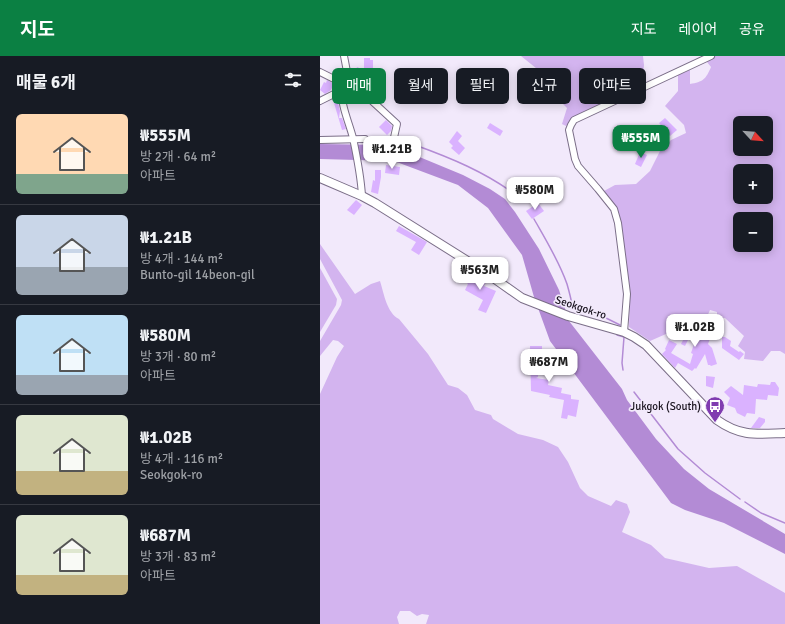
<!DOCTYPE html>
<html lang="ko">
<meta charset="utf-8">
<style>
body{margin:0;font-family:Signika,"Noto Sans KR",sans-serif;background:#20242c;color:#f1f3f6;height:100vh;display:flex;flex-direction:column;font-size:15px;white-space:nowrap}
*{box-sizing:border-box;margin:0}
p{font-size:13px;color:#9ea1a6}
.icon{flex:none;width:22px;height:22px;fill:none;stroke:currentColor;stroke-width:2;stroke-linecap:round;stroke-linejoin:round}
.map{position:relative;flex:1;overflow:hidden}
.drawer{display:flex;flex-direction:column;background:#171b24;width:320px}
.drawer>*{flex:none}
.guide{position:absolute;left:12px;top:12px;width:380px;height:36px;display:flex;gap:8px}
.needle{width:26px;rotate:116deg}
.controls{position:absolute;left:413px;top:60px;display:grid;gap:8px}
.controls a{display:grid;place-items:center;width:40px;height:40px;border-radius:6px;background:#171b24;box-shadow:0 2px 10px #0003;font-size:20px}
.price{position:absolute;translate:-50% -34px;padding:0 9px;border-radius:8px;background:#fff;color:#222;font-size:13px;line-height:26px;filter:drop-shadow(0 1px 2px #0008)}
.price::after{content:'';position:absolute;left:50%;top:24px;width:12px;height:9px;margin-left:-6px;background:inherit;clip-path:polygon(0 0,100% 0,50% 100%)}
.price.current{background:#0b8043;color:#fff}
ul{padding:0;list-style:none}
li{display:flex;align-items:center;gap:12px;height:100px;padding:0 16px}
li+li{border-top:1px solid #363941}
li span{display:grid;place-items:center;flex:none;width:112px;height:80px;border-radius:6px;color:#555}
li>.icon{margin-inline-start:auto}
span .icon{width:48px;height:48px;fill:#fffc;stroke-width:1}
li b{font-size:17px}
h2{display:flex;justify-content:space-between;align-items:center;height:48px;padding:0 16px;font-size:17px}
.pill{padding:0 14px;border-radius:6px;background:#171b24;box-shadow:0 2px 10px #0003;font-size:14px;line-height:36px}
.pill.current{background:#0b8043;color:#fff}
header{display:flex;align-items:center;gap:24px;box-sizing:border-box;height:56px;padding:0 20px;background:#0b8043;color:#fff}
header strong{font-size:19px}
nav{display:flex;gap:22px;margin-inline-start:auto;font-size:14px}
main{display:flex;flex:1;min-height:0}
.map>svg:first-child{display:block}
.green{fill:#d3b4ef;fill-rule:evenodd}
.water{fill:#b38bd5}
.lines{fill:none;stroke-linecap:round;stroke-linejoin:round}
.stream{stroke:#b38bd5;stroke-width:1.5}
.building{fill:#dab2ff}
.minor-casing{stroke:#7b6e88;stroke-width:8}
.tertiary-casing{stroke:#7b6e88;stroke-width:10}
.minor{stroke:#fff;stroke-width:6}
.tertiary{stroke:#fff;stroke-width:8}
.labels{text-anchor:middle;stroke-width:3.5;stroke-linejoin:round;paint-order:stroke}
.street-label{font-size:11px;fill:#17111c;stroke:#f2e9fb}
.poi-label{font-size:11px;fill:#17111c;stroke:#f2e9fb;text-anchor:end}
</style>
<header>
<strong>지도</strong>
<nav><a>지도</a><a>레이어</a><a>공유</a></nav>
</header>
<main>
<section class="drawer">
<h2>매물 6개<svg class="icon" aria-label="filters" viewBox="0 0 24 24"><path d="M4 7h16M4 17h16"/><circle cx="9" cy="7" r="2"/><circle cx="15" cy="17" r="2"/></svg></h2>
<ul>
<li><span style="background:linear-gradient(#ffd9b3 75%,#7fa58c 0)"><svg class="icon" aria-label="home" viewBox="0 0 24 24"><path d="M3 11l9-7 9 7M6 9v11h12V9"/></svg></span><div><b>₩555M</b><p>방 2개 · 64 m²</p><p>아파트</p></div></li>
<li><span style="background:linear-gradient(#c9d6e8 65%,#9aa5b1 0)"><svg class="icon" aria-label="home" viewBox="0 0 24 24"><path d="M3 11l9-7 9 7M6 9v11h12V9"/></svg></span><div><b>₩1.21B</b><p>방 4개 · 144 m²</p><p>Bunto-gil 14beon-gil</p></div></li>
<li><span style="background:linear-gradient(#bfe0f5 75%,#9aa5b1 0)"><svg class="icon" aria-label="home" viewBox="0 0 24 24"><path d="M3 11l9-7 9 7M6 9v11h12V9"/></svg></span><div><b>₩580M</b><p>방 3개 · 80 m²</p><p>아파트</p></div></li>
<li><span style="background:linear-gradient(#dfe7d0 70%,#c2b280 0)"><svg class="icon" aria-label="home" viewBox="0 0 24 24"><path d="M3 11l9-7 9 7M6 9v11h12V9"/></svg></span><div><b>₩1.02B</b><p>방 4개 · 116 m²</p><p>Seokgok-ro</p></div></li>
<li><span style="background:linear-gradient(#dfe7d0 75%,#c2b280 0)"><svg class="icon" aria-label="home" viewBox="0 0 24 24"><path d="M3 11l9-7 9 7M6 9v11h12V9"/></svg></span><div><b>₩687M</b><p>방 3개 · 83 m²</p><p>아파트</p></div></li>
</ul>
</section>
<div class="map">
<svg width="465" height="568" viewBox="0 0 465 568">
<rect width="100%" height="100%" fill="#f2e9fb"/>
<!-- green -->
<g class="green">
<path d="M201,0H323L324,9L322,29L255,60L246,70L242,68L247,52L239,44L242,33Z"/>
<path d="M395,0H465V298L460,295H451L443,305L424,303L425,296L418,290L424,280L405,262L397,261V256L390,254L386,263L370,260L361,265L362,271L330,285L309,271L310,239L301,166L296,152L284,135L295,129L316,128L330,115L340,95L351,84L366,77L364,69L345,50L358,35V19L370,14V28C383,26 386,23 391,11L387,6ZM420,67H446V93H420ZM420,115H446V141H420ZM420,163H446V189H420Z"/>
<path d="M0,188L35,238L51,228L60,225C64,238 67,257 79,263L108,298L128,329L138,332L147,339L155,354L171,359L173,363L198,378L223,384L238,391L248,406L260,432L268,440L291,450L296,444L307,448L310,456L302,476L331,489L345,502L389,512L417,510L465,537V568H106L109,559L102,558L97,560L90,555H80L77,561L79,568H0V338L17,301L24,290L18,285L13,284L0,300V285L21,249L22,244L0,203Z"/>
<path d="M0,212L17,243L16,249L0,276Z"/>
</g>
<!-- water -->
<path class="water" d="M0,88L65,89L85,95L143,119L170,133L185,143L195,156L219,193L239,234L249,265L302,333L307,344L336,383L364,413L389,433L465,478V498L404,467L365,454L351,447L230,285L214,241L202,199L168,152L138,129L74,105L0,103Z"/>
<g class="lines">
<!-- stream -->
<g class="stream">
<path d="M95,89C131,102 165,116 196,139"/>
<path d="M214,163C226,184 239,205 247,228C249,235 251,242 252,249L274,256L300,269"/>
<path d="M297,279L304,281L302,307L303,314"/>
<path d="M314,336L358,393L385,417L420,443"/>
<path d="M425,446L441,457L465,467"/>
</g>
</g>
<!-- building -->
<g class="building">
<path d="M44,2H50V4H53V14H45L41,24L33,22L37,11L44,14Z"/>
<path d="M7,24L14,28L11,34L5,38L0,34L4,26L6,27Z"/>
<path d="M87,30L92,31L91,47H83L84,44H82L83,37H84V34H87Z"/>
<path d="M14,47H18L20,55L19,62H22L26,73L22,74Z"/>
<path d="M345,62L357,74L350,80L339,67Z"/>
<path d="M66,64L72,70L71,75L67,79L59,71Z"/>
<path d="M170,67L183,75L180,80L167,72Z"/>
<path d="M137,75L142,80L138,85L145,92L139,99L131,92L133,90L129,86Z"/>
<path d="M312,80L320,84L315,95L307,92Z"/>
<path d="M320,96L327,99L321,111L315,108Z"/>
<path d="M66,109L80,111L79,119L65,117Z"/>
<path d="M55,114H61V121L58,138L51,136L53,124L55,125Z"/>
<path d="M36,144L42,149L34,159L27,154Z"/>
<path d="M218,147L224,155L212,163L206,155Z"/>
<path d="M79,170L107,186L99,199L91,194L96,186L76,175Z"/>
<path d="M153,215L167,224L164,230L176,235L166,257L158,254L163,244L145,234L148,228L147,227Z"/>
<path d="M374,263L376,268L365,290L361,288Z"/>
<path d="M387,264H394V268H396L395,277H392L388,288L392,292L397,308L391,310L390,309H388L385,298L376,313L375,312L372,315L358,307L355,312L342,298L346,294L345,293L349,284L357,288L351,297L370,308L373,298L371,297L381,267H387Z"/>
<path d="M402,281H405L411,285L410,290L419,296L420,295L424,298L419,304L402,292Z"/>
<path d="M210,290H222V306L230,302L235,314L227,317L224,310H218V321L216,322L229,324L228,329L242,332L241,337L251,339V343L259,344L256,361L248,359L247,363L241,362L244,344L229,341L230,339L211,335Z"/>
<path d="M386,320L395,321L393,332L386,330Z"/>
<path d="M451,326H455L459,332L458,340L448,339L447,344L436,343L435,358L427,357L425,361L417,357L415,352L407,349L410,342L404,336L411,330L423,339L424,329L437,331L438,328L450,329Z"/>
<path d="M439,361L445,363V366L440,372H431Z"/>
</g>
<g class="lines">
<defs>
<g id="minor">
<path d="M0,16L20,26L22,31"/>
<path d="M29,26L39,33L77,68L73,86"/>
<path d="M22,31C20,48 29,66 33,82C37,101 41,121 42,140"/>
<path d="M0,45L14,38L29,26L24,0"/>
<path d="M0,84L45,83"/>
<path d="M304,276L307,238L298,167L294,153L278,133L258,110L255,103L249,74L251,69L254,64L391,0"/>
</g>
<path id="tertiary" d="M0,122L42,140L55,147L165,216L202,242L248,260L304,276L314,281L326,289L397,364C421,381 437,378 465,377"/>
</defs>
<!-- minor casing -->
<use href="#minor" class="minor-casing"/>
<!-- tertiary casing -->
<use href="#tertiary" class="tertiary-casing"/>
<!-- minor -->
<use href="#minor" class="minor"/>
<!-- tertiary -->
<use href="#tertiary" class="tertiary"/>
</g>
<!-- icons -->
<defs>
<symbol id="bus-pin" viewBox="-11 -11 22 30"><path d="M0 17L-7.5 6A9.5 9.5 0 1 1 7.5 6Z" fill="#803cb0" stroke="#f2e9fb"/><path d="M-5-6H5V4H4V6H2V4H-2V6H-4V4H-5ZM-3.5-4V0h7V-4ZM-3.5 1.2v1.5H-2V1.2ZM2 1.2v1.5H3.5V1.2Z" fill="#fff"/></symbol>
</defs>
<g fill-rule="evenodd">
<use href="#bus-pin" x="384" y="339" width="22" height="30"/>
</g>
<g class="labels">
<!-- street labels -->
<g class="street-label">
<text transform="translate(261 251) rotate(18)" y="4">Seokgok-ro</text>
</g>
<!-- poi labels -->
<g class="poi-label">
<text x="381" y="354">Jukgok (South)</text>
</g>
</g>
</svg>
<div class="controls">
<a><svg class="needle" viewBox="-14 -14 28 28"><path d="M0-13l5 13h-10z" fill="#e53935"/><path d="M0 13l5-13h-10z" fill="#9ea1a6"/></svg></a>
<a>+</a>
<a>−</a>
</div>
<b class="price current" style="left:321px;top:103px">₩555M</b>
<b class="price" style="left:72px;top:114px">₩1.21B</b>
<b class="price" style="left:215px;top:155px">₩580M</b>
<b class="price" style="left:160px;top:235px">₩563M</b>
<b class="price" style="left:375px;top:292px">₩1.02B</b>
<b class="price" style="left:229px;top:327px">₩687M</b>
<div class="guide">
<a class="pill current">매매</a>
<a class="pill">월세</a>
<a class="pill">필터</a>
<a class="pill">신규</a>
<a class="pill">아파트</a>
</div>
</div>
</main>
